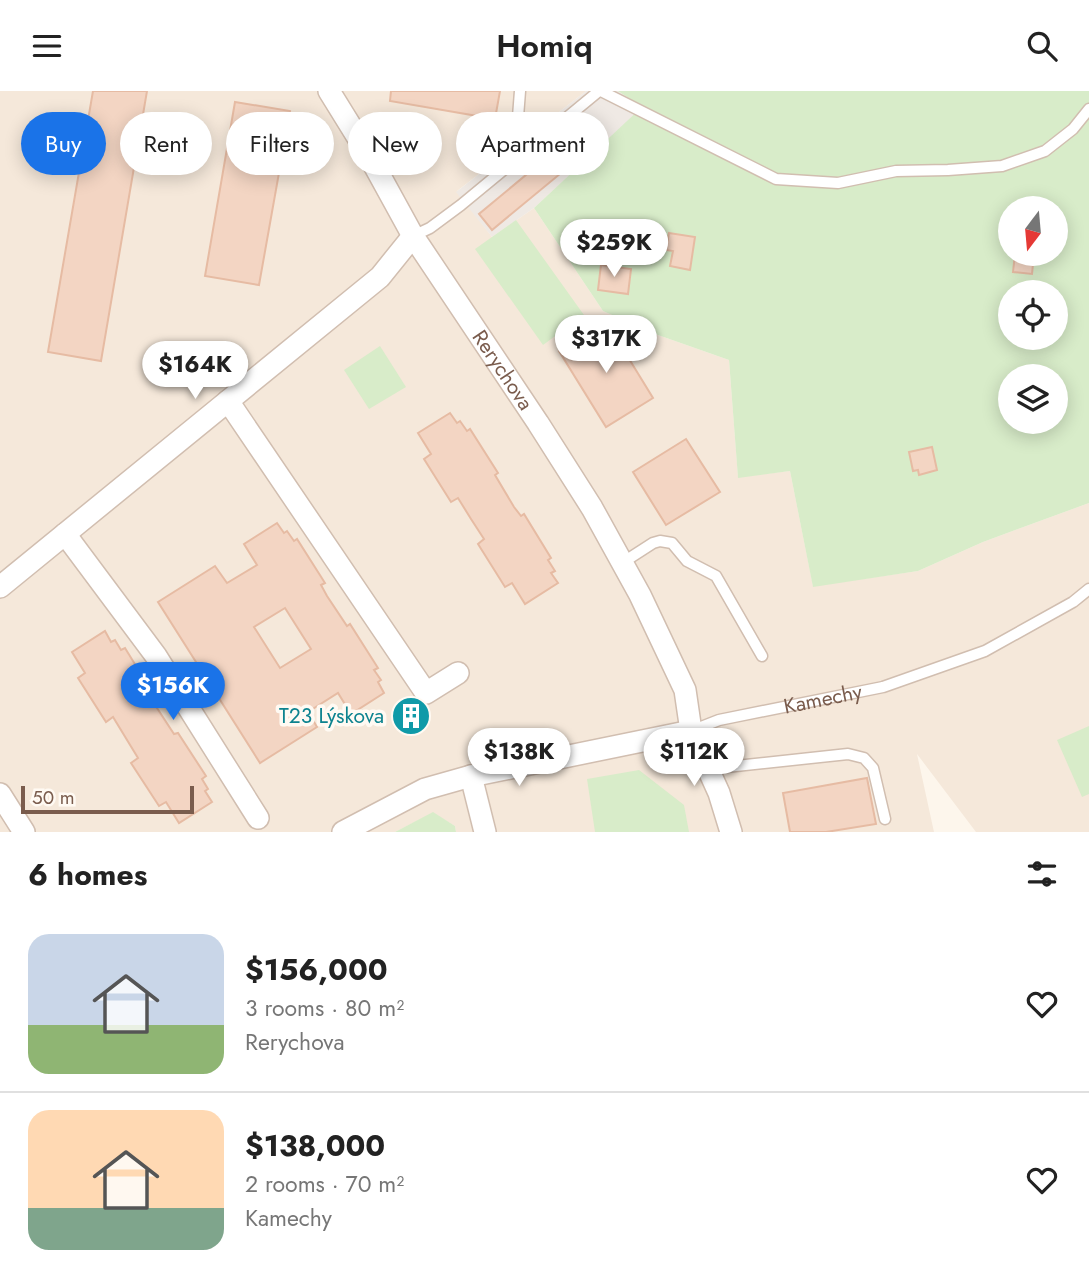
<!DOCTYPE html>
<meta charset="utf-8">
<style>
body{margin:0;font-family:Jost,sans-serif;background:#f6f6f6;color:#222;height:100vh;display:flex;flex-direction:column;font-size:26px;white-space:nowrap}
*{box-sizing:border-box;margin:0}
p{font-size:23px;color:#767676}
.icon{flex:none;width:38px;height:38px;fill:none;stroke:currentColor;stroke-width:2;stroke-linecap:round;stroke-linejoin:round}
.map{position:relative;height:741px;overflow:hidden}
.sheet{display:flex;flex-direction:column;background:#fff;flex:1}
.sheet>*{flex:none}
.guide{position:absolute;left:21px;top:21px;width:700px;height:63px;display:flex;gap:14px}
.needle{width:46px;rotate:196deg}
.controls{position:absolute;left:998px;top:105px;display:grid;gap:14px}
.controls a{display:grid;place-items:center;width:70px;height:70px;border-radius:50%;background:#fff;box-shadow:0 4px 18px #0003;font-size:35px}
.scale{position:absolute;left:21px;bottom:18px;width:173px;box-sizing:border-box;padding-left:7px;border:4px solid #7a5c4d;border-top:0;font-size:19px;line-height:24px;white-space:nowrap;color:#7a5c4d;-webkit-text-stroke:5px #fffaf3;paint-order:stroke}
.price{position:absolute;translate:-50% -60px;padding:0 16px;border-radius:24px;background:#fff;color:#222;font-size:23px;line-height:46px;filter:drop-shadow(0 2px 4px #0008)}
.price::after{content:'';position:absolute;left:50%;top:42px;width:21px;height:16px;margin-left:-10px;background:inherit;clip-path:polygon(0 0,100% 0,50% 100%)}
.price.current{background:#1a73e8;color:#fff}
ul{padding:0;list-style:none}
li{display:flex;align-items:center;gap:21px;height:175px;padding:0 28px}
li+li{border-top:2px solid #e0e0e0}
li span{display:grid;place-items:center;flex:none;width:196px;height:140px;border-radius:21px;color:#555}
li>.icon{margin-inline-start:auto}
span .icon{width:84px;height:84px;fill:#fffc;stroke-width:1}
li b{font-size:30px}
h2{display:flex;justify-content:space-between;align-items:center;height:84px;padding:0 28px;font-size:30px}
.tag{padding:0 24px;border-radius:32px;background:#fff;box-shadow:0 4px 18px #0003;font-size:24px;line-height:63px}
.tag.current{background:#1a73e8;color:#fff}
header{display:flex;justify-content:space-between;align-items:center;height:91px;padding:0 28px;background:#fff;font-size:32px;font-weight:600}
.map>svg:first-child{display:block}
.residential{fill:#f5e8da}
.industrial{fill:#efe9e4}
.green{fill:#d8ecc9;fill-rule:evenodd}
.building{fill:#f3d5c3;stroke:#e6bba3;stroke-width:2;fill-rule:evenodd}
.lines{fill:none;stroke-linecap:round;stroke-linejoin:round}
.service-casing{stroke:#d1beb0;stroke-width:13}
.minor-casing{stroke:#d1beb0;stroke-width:24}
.service{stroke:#fff;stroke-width:10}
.minor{stroke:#fff;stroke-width:21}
.labels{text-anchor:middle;stroke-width:7;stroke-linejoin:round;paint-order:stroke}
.street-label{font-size:21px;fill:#7a5c4d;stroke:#fffaf3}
.culture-label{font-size:21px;fill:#0d838f;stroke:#fffaf3;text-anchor:end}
</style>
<header><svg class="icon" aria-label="menu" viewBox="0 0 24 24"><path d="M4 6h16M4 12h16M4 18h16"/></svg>Homiq<svg class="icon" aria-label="search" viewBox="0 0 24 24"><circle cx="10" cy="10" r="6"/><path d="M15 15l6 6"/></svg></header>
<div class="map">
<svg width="1089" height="741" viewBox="0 0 1089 741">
<rect width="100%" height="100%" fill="#fdf6ec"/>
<!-- residential -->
<path class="residential" d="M0,0H586L457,100L492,146L534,117L603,220L658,244L729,269L738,386L790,380L813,495L918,480L983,451L1089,412V741H976L917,663L934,741H456L455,735L433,722L395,741H0Z"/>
<!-- industrial -->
<path class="industrial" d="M586,0H618L643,16L534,117L492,146L456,101Z"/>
<!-- green -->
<g class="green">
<path d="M618,0H1089V412L983,451L918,480L813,496L790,380L738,387L729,269L658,244L603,220L534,117L642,16ZM1010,117H1055V163H1010ZM1010,201H1055V247H1010ZM1010,285H1055V331H1010Z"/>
<path d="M516,129L584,224L543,254L475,158Z"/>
<path d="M380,255L406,296L369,318L344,279Z"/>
<path d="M1089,635V703L1082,706L1057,649Z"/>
<path d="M639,679L684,714L689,741H595L587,688Z"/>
<path d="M433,721L455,735L456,741H395Z"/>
</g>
<!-- building -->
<g class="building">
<path d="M93,0H147L101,270L48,261Z"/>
<path d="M391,0H500L495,28L390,10Z"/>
<path d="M235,11L290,20L259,194L205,185Z"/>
<path d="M592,29L606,45L492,139L479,123Z"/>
<path d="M669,142L695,146L690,179L670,175L673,160L666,159Z"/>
<path d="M1015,163H1034L1032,183L1013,181Z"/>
<path d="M601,174L631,178L628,203L598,199Z"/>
<path d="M607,232L653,307L606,336L559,260Z"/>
<path d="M450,322L457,332L460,330L467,340L470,338L498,382L495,384L514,416L521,425L524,423L551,467L548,469L555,480L551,482L558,492L525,513L512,492L505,496L478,453L484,448L471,428L458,407L451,411L424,368L431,363L418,342Z"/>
<path d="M686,348L720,401L666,434L633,381Z"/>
<path d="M932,356L937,379L919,384L918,379L913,380L909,361Z"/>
<path d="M277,432L284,442L287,440L294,450L297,448L325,492L321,494L327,505L347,535L350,533L378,577L374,579L381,589L378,591L384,602L351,623L338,602L308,621L317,636L260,672L158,511L215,475L227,492L257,474L244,453ZM285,517L311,558L280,577L254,536Z"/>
<path d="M105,540L111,551L115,549L121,559L125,557L152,601L149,603L155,614L174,643L178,642L206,685L202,688L208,698L205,700L212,711L179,732L166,711L159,715L131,672L138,667L113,626L106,631L78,587L85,582L72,561Z"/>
<path d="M415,612L424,627L408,637L398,622Z"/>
<path d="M867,687L876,733L826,741H790L783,702Z"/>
</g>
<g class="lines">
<defs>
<g id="service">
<path d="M520,0L518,26L539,49"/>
<path d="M601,0L776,88L838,92L896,80L948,79L1002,75L1045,60L1073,38L1089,18"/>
<path d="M413,145L430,137L461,114L599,0"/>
<path d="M622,472L653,452L660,450L672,452L687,470L716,485L762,565"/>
<path id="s1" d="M691,640L719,629L883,596L985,560L1073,511L1089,498"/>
<path d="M708,678L848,663L864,667L873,677L885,728"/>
</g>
<g id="minor">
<path id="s2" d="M329,0L368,63L413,145L538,332L592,417L640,504L685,599L691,640L719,702L731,741"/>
<path d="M228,310L426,602L458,582"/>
<path d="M65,443L156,565L258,727"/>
<path d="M0,496L380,186L413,145"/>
<path d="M471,685L485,741"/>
<path d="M0,703L24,741"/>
<path d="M343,741L425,698L471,685L691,640"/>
</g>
</defs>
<!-- service casing -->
<use href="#service" class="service-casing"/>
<!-- minor casing -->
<use href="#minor" class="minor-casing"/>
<!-- service -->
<use href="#service" class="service"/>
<!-- minor -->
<use href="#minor" class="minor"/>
</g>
<!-- icons -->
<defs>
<symbol id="building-disc" viewBox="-11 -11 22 22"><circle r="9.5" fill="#0f9aa8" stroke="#fffaf3"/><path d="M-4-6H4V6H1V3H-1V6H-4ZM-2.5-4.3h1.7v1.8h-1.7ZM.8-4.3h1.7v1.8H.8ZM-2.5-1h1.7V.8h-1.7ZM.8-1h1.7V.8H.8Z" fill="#fff"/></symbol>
</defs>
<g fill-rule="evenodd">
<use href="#building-disc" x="389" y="603" width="44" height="44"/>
</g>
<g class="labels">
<!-- street labels -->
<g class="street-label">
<text dy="7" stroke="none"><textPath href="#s2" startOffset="329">Rerychova</textPath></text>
<text dy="7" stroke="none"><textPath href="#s1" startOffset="136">Kamechy</textPath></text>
</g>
<!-- culture labels -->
<g class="culture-label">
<text x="384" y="632">T23 Lýskova</text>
</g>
</g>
</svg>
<div class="controls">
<a><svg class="needle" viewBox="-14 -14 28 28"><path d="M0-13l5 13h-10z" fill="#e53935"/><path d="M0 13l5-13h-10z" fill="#767676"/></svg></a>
<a><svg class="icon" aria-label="locate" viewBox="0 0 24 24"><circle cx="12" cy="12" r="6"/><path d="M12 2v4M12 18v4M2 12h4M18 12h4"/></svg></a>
<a><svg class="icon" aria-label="layers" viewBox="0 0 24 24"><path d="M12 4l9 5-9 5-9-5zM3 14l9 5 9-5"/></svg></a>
</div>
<div class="scale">50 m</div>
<b class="price" style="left:614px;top:188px">$259K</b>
<b class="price" style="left:606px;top:284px">$317K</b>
<b class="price" style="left:195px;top:310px">$164K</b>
<b class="price current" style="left:173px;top:631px">$156K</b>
<b class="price" style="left:519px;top:697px">$138K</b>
<b class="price" style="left:694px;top:697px">$112K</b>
<div class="guide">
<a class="tag current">Buy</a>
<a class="tag">Rent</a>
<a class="tag">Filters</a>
<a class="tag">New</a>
<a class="tag">Apartment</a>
</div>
</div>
<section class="sheet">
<h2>6 homes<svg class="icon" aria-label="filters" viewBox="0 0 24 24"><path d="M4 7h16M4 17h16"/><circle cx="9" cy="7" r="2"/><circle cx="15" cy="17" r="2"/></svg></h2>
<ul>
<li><span style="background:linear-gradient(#c9d6e8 65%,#8fb573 0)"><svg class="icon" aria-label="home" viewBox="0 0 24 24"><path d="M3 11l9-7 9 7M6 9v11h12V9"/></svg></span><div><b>$156,000</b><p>3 rooms · 80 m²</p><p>Rerychova</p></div><svg class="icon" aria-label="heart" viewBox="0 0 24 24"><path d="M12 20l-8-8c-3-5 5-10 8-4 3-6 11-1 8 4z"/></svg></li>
<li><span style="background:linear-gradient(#ffd9b3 70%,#7fa58c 0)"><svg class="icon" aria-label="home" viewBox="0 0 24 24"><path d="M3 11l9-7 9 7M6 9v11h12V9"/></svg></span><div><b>$138,000</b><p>2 rooms · 70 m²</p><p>Kamechy</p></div><svg class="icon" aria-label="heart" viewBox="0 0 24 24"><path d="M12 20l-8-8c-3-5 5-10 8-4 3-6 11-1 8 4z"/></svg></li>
</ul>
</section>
